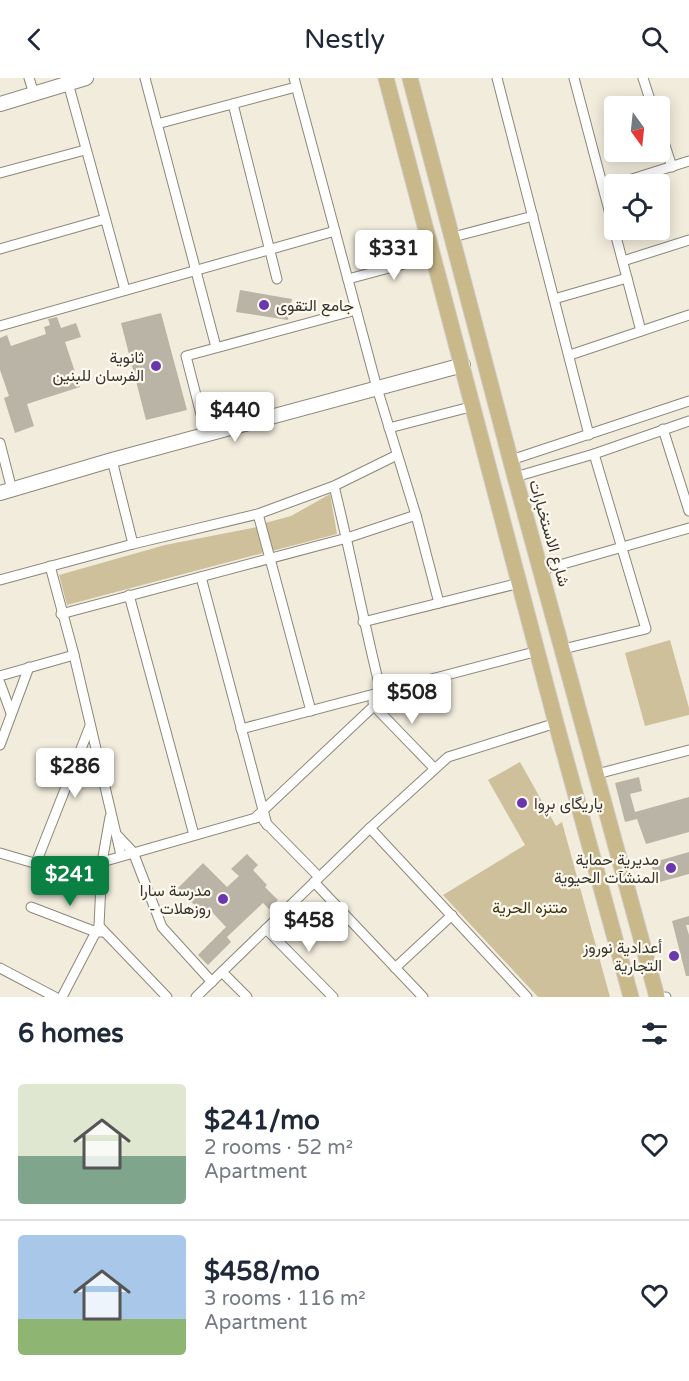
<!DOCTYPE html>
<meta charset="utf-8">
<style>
body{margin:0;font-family:"Varela Round",Vazirmatn,sans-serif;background:#f6f6f7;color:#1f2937;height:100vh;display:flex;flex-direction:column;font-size:22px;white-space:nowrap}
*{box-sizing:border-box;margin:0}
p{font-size:20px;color:#747a83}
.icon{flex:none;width:33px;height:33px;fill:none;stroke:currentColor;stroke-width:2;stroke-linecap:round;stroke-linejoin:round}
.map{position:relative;height:919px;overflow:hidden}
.details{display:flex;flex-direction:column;background:#fff;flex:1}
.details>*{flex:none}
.needle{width:39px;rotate:165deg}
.tools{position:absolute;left:604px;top:18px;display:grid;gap:12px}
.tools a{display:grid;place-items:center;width:66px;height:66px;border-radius:6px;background:#fff;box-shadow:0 3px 15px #0003;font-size:30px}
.price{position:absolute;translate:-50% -51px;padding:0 14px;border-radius:6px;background:#fff;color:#222;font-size:20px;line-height:39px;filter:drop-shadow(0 2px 3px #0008)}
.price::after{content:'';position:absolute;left:50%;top:36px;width:18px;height:14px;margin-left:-9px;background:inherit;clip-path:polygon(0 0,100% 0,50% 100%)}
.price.on{background:#0b8043;color:#fff}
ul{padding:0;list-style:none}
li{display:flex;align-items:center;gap:18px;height:150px;padding:0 18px}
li+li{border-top:2px solid #e0e1e3}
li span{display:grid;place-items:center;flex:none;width:168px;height:120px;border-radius:6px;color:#555}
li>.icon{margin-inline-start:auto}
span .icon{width:72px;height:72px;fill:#fffc;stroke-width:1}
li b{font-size:26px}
h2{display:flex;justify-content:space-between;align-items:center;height:72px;padding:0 18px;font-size:26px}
header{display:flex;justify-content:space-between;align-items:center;height:78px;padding:0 18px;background:#fff;font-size:27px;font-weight:600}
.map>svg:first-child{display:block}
.green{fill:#cfc09c}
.building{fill:#b9b4a6}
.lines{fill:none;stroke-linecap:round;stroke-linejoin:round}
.street-casing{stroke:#8c8779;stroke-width:11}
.secondary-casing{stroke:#8c8779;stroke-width:16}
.primary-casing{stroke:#cfcecd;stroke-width:17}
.street{stroke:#fff;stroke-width:9}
.secondary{stroke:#fff;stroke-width:14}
.primary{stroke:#c9b889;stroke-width:15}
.poi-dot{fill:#6a37ae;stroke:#fef9ee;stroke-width:2}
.labels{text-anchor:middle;stroke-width:4.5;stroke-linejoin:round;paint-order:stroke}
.poi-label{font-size:16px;fill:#35332d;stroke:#fef9ee;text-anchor:end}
.street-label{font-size:16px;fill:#35332d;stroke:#fef9ee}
.park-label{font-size:16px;fill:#3c300d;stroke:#fef9ee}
</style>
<header><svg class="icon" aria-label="back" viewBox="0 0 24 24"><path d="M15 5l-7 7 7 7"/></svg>Nestly<svg class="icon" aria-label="search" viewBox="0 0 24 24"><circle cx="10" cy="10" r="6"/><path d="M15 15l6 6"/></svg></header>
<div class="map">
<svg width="689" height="919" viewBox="0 0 689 919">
<rect width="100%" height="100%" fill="#f2ecdd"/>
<!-- green -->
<g class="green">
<path d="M330,416L337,456L272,473L265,445L291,438Z"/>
<path d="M257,449L263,475L67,527L59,497L165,467Z"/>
<path d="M670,562L689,630V637L645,648L625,575Z"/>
<path d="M520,684L556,748L562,744L610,919H538L443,817L525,767L488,702Z"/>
</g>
<!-- building -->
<g class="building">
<path d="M240,212L292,221L288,242L236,234Z"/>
<path d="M161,235L187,332L146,342L121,245Z"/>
<path d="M57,239L61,250L76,245L81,259L65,264L80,309L27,326L34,348L15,355L4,320L9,318L0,292V260L7,257L11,268L46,256L44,249L50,247L48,241Z"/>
<path d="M639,699L642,713L630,716L636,737L635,734L689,719V754L646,766L637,741L625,744L615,705Z"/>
<path d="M689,774V796L656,805L651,785Z"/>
<path d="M247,776L258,787L253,792L267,807L265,809L278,822L269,831L263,825L227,859L231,864L208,887L198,877L226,849L211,833L205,838L178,810L203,785L227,809L239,798L231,791Z"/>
<path d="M689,838V847H686L689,857V898H686L672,843Z"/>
</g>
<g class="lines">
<defs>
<g id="street">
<path d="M29,0L34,16"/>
<path d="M145,0L216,269"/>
<path d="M294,0L377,310L416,437L439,525"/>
<path d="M497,0L589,357"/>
<path d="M574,0L641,253"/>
<path d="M643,0L652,28"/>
<path d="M68,5L125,212"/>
<path d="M233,26L277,201"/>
<path d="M157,46L296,9"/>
<path d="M660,52L672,89"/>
<path d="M0,95L85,72"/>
<path d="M616,106L689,83"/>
<path d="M453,159L533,138"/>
<path d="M0,171L105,141"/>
<path d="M623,183L689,162"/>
<path d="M348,201L434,178"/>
<path d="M554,221L627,200"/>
<path d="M0,248L335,153"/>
<path d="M570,277L689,237"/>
<path d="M389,350L474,328"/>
<path d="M663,351L689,433"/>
<path d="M206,356L186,278L356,232"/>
<path d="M0,365L12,412"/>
<path d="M112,382L133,466"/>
<path d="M511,382L689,323"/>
<path d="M515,399L594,376L689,343"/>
<path d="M334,408C351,477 364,546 381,614L374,628"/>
<path d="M258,436L311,633"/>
<path d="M50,488L74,577L121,777"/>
<path d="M542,492L689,450"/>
<path d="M201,499L267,747"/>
<path d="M0,502L133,466L258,436L334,408L397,377"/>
<path d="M129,517L194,757"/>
<path d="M61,536L347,460L416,437"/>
<path d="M363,544L520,505"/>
<path d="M563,571L646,551L594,376"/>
<path d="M0,598L74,577"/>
<path d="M0,605L11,635"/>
<path d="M373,624L374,628L434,690"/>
<path d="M241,651L538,573"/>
<path d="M0,667L29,589"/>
<path d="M76,681L99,687"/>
<path d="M597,696L689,672"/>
<path d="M255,740L377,625"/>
<path d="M264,743L319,799"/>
<path d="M370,750L527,919"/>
<path d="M117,757L133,774L162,849L212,904"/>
<path d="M0,775L68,795L101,800"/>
<path d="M102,784L259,739"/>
<path d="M36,785L90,648"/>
<path d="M314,804L423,919"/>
<path d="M31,829L96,854H102"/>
<path d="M99,848L167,919"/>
<path d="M266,851L333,919"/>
<path d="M0,890L55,919"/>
<path d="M395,890L452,837"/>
<path d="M222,894L247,919"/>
<path d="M62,919L99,848L102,784L110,739"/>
<path d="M196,919L370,750L448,679L556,645"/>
<path d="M665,919H666"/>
</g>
<g id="secondary">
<path d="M0,26L86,0"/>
<path d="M0,415L112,382L463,287"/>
</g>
<g id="primary">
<path d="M386,0L556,645L631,919"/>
<path d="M410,0L515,399L657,919"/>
</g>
</defs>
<!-- street casing -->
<use href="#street" class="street-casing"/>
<!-- secondary casing -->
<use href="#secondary" class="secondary-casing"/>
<!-- primary casing -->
<use href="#primary" class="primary-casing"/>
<!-- street -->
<use href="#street" class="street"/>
<!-- secondary -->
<use href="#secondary" class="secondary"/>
<!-- primary -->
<use href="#primary" class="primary"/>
</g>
<!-- markers -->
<g class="poi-dot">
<circle cx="264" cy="227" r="6"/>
<circle cx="156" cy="288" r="6"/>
<circle cx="522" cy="725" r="6"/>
<circle cx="671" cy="790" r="6"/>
<circle cx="223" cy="821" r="6"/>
<circle cx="674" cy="878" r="6"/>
</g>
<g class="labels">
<!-- poi labels -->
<g class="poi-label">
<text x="276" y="233" text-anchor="start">جامع التقوى</text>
<text x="144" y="285">ثانوية<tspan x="144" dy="18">الفرسان للبنين</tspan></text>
<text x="534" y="731" text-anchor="start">یاریگای بڕوا</text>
<text x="659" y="787">مديرية حماية<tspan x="659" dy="18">المنشآت الحيوية</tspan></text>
<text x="211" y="818">مدرسة سارا<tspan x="211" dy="18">- روزهلات</tspan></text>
<text x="662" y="875">أعدادية نوروز<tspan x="662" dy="18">التجارية</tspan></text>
</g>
<!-- street labels -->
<g class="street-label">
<text transform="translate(550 455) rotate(74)" y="6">شارع الاستخبارات</text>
</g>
<!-- park labels -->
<g class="park-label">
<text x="530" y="835">متنزه الحرية</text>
</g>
</g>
</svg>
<div class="tools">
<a><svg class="needle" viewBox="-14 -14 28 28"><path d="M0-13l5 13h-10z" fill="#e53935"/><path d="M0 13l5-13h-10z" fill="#747a83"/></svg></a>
<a><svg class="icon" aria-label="locate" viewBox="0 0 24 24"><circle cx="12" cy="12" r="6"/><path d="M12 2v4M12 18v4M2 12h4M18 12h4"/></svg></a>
</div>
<b class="price" style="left:394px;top:203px">$331</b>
<b class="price" style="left:235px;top:365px">$440</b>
<b class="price" style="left:412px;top:647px">$508</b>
<b class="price" style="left:75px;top:721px">$286</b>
<b class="price on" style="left:70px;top:829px">$241</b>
<b class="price" style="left:309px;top:875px">$458</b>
</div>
<section class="details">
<h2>6 homes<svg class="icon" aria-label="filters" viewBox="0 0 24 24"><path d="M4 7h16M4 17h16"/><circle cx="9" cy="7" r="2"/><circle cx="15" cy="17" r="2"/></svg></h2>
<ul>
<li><span style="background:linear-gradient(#dfe7d0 60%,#7fa58c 0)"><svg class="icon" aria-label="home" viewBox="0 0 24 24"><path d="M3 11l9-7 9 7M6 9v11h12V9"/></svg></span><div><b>$241/mo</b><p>2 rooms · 52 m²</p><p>Apartment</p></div><svg class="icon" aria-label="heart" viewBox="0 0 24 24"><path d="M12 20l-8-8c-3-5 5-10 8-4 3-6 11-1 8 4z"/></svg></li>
<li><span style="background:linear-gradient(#a9c7e8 70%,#8fb573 0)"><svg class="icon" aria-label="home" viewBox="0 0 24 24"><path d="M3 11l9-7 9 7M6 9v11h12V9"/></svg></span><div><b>$458/mo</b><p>3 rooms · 116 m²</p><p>Apartment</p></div><svg class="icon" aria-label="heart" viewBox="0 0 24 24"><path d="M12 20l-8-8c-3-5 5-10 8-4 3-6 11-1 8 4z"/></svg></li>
</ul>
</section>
